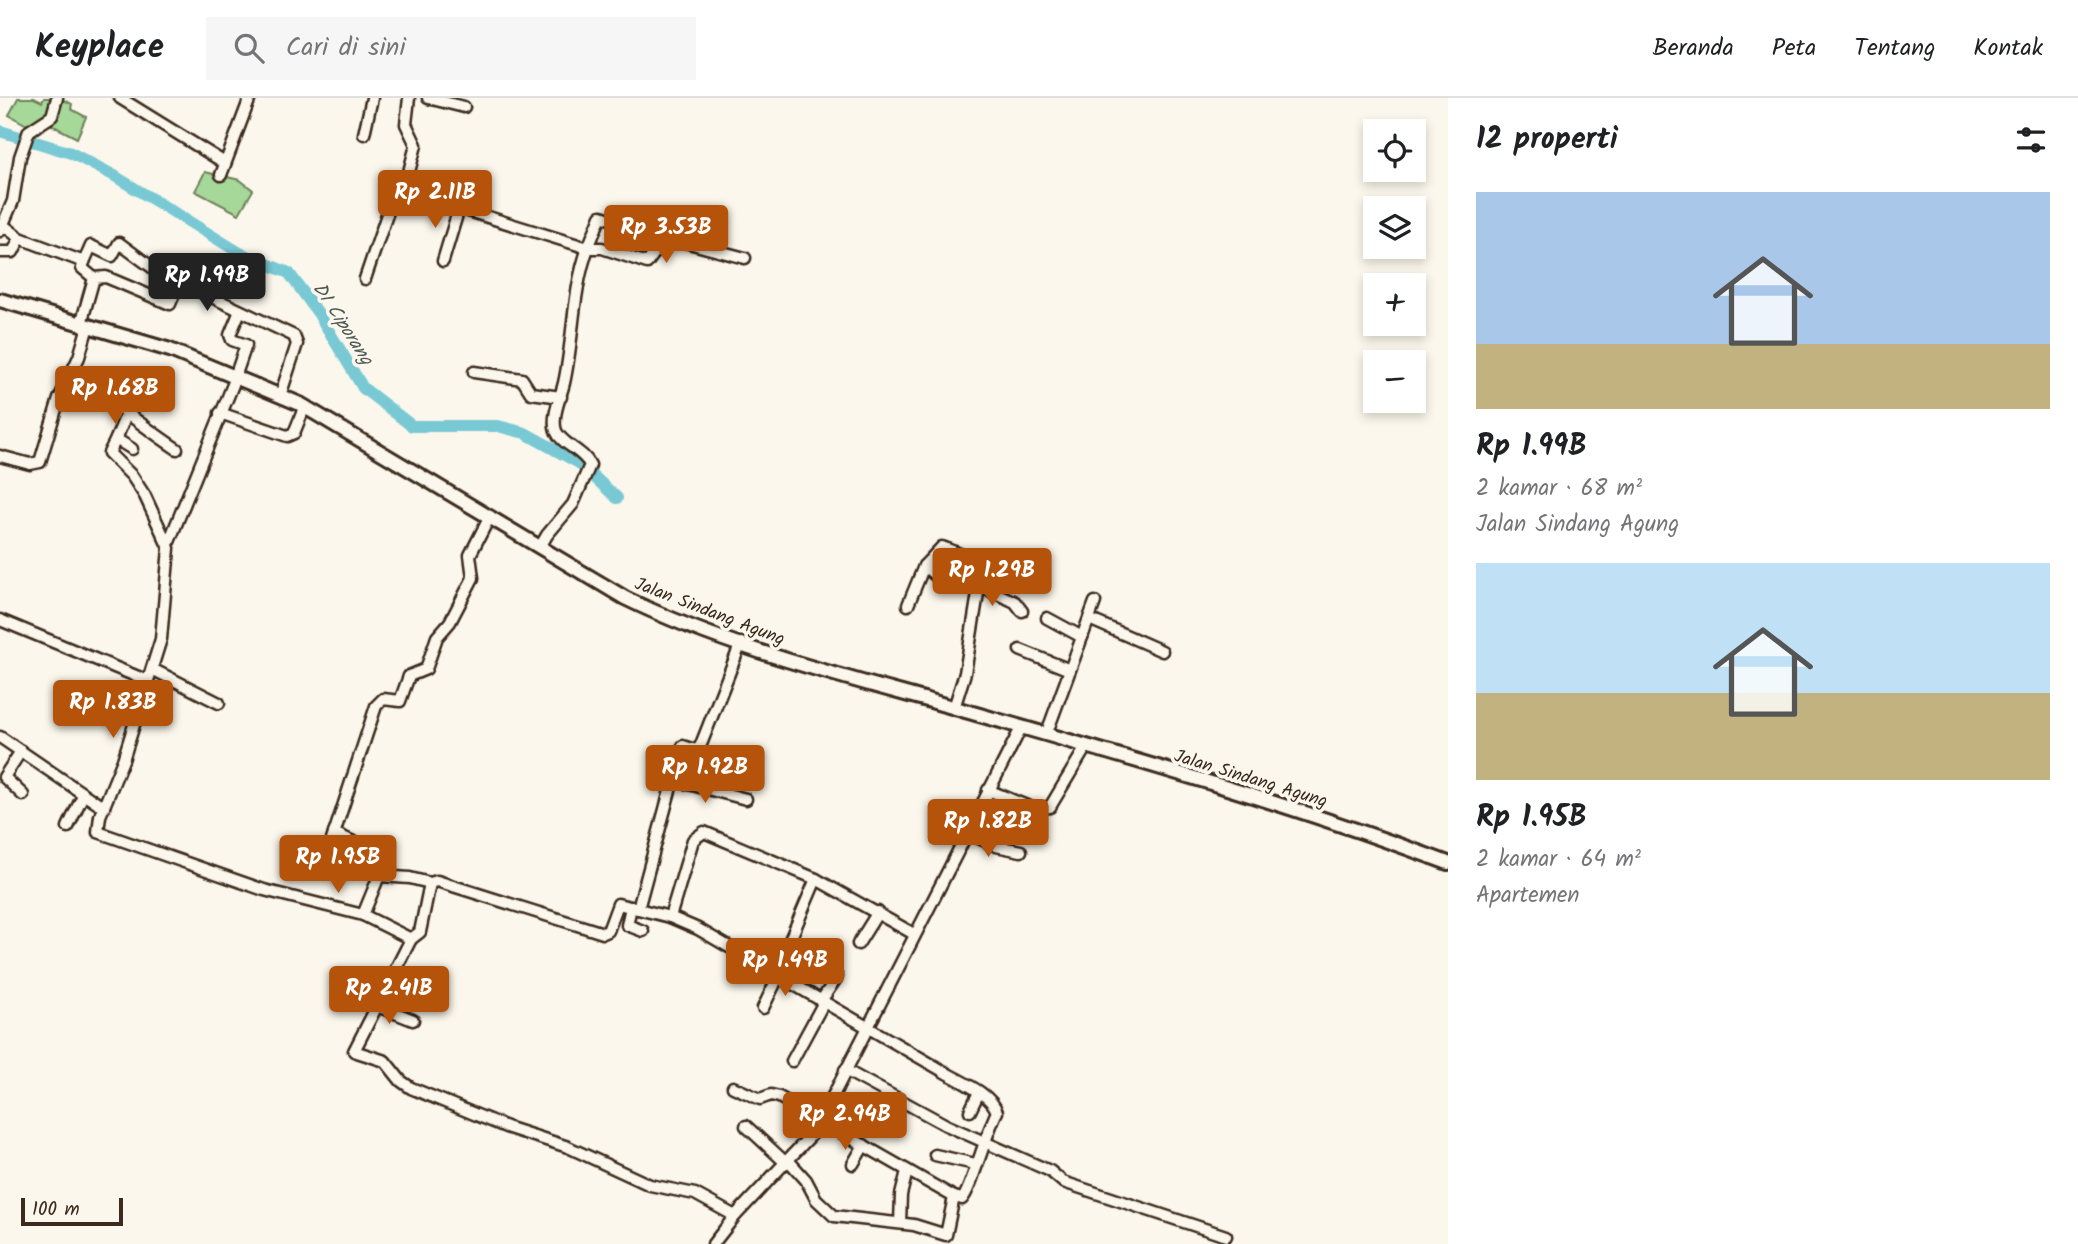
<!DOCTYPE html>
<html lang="id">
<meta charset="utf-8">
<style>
body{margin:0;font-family:Kalam,sans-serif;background:#f6f6f6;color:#202124;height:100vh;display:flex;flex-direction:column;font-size:26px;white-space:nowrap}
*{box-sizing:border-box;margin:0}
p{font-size:23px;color:#757577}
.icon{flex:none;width:38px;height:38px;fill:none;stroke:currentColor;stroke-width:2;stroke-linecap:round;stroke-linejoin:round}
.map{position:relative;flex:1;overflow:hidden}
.drawer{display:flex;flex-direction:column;background:#fff;width:630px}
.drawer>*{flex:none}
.controls{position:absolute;left:1363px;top:21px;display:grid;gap:14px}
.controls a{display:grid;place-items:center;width:63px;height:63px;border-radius:0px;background:#fff;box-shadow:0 4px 10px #0003;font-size:35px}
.scale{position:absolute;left:21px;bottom:18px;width:102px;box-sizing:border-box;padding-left:7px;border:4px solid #3b2a1e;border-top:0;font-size:19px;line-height:24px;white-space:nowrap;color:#3b2a1e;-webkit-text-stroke:5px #fbf7ec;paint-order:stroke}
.price{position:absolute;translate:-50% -60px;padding:0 16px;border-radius:7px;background:#b45309;color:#fff;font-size:23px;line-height:46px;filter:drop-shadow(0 2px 4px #0008)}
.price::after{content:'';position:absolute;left:50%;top:42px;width:21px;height:16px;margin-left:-10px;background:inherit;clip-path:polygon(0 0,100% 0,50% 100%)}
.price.active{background:#222;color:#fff}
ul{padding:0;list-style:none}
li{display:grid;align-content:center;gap:14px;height:371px;padding:0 28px}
li span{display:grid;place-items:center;height:217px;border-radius:0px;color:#555}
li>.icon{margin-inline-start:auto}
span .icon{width:126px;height:126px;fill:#fffc;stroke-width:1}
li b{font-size:30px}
h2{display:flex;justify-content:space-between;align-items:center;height:84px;padding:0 28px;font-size:30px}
header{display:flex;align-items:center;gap:42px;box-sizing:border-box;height:98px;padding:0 35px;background:#fff;border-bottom:2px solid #e0e0e0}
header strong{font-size:33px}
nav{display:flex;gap:38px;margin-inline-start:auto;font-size:24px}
.search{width:490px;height:63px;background:#f6f6f6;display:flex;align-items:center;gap:18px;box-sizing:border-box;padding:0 24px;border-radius:0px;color:#757577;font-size:26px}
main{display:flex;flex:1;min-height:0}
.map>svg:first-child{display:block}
.green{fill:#a5d899;stroke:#70815c;stroke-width:2}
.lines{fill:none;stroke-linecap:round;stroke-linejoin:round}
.river{stroke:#79c9d4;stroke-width:12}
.minor-casing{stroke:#3b2a1e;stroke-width:15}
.major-casing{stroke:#3b2a1e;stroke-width:18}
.minor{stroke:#fbf7ec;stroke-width:10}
.major{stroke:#fbf7ec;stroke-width:12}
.labels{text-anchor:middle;stroke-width:7;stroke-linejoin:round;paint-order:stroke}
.street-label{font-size:18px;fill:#3b2a1e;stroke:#fbf7ec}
.water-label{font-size:19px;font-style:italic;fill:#4e5a55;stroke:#fbf7ec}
</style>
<header>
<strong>Keyplace</strong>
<div class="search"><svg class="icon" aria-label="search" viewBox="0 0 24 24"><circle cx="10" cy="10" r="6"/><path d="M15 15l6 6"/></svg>Cari di sini</div>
<nav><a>Beranda</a><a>Peta</a><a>Tentang</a><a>Kontak</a></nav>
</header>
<main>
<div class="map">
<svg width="1448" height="1146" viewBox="0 0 1448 1146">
<rect width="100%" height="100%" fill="#fbf7ec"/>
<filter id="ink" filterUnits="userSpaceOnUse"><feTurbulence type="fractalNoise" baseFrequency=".0143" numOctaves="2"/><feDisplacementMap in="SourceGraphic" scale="14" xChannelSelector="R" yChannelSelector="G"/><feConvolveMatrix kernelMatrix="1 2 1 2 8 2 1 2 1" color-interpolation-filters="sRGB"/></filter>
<g filter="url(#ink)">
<!-- green -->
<g class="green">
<path d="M18,0H34L42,4L44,0H54L51,17L27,27L9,17Z"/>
<path d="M59,0L72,6L71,11L86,19L77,40L44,23Z"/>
<path d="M205,74L240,82L253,92L239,116L195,93Z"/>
</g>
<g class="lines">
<!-- river -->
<path class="river" d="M0,33L71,55L113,77L240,155L289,175L318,215L363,290L412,328H498L525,335L579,365L617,400"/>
<defs>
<g id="minor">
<path d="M120,0L225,65"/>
<path d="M409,0L406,26L416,47L404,93L588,150C572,194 574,240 564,285C561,298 551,319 556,333C562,347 583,352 590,367L573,406L547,437L540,449"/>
<path d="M428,0L464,9"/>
<path d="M364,36L372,0"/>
<path d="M221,77L250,0"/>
<path d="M3,127L20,140L84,164L82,170L94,180L81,226"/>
<path d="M0,133L13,103L20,59L29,33L52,18L57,0"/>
<path d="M666,139L601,118L588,150H602L647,165L666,139L745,160"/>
<path d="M0,154H13L20,140"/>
<path d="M443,163L459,110"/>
<path d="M84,164L91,148L112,158L119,145L157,173L294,238L297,246L280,298"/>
<path d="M94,180L106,179L170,206L179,184"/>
<path d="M365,181L395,93H404"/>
<path d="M474,274L522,281L531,295L561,299"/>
<path d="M71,277C109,299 140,327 177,351"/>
<path d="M235,279L246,247L232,242L230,237L240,213"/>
<path d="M220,315L287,338L294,335L305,308"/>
<path d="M126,317L116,341L132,351"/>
<path d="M116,341L109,355L132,378L145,398L169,450L161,541L123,662L100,718L98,734L264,792L363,817"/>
<path d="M0,358L30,366L40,364L59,301L79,259L88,228"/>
<path d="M490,418L470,457L473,480L450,524L437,539L426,571L409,578L400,603L383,601L376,608L330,748L332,753L379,778L363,817L411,841L354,953L385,963L401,983L411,990L506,1029L568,1049L650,1087L695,1096L735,1118"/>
<path d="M169,444L236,279"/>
<path d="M924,468L942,449C956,454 976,461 981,477L965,575L954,610"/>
<path d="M980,488L1015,504L1022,513"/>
<path d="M908,507L924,468L936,478"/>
<path d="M1047,520L1082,539"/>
<path d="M1089,521L1162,553"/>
<path d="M0,522L148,583"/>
<path d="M1020,552L1070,572"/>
<path d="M152,571L219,605"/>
<path d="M1046,637L1095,504"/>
<path d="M0,639L104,710"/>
<path d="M21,653L4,679L23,697"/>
<path d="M673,682L746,701"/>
<path d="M988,692L1034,711L1050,709L1086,649"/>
<path d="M68,729L83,697"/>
<path d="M966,734L996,748L1021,753"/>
<path d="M334,735L380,756"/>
<path d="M379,778L410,780L430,785"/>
<path d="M631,809L627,827L643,833"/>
<path d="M638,811L681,652L683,648L695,652L700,649L741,545"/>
<path d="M670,819L693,742L704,734L816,781L914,836"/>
<path d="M411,841L420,834L430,785L437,783L603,835L608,833L618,806L670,819L698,831L943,973C959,983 991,995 997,1014C988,1029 970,1095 962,1101L954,1099"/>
<path d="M858,846L878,814"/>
<path d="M776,875L816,781"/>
<path d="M339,893L413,922"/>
<path d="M821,903L837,879"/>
<path d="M763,910L779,877"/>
<path d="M792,963L824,904"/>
<path d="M845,972L946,1027L1050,1073L1063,1084L1226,1138"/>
<path d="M733,989L760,1001L771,997L779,999L954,1099L946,1137L914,1127L834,1118L816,1101L806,1082L788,1062"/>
<path d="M970,1013L979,994"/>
<path d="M746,1028L786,1065"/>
<path d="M935,1057L975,1066"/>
<path d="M853,1066L864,1047"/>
<path d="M900,1125L901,1097L907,1073"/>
<path d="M713,1146L735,1118L815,1033L1021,630"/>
</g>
<path id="major" d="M0,202L170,252L300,306L625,500C727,550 842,578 952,609C1118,657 1286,704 1448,765"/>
</defs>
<!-- minor casing -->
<use href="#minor" class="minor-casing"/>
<!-- major casing -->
<use href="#major" class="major-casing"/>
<!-- minor -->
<use href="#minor" class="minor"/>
<!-- major -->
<use href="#major" class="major"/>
</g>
</g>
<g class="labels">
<!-- street labels -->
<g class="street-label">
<text transform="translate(710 513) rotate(21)" y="6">Jalan Sindang Agung</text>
<text transform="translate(1251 680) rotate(17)" y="6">Jalan Sindang Agung</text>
</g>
<!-- water labels -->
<g class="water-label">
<text transform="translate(344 225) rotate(57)" y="7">DI Ciporang</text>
</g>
</g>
</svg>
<div class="controls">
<a><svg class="icon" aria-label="locate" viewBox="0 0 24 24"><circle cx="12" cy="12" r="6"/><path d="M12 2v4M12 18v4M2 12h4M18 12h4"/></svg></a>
<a><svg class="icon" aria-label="layers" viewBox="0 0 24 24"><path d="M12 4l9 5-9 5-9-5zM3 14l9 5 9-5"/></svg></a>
<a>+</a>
<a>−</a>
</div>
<div class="scale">100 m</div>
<b class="price" style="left:435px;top:132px">Rp 2.11B</b>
<b class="price" style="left:666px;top:167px">Rp 3.53B</b>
<b class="price active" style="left:207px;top:215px">Rp 1.99B</b>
<b class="price" style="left:115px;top:328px">Rp 1.68B</b>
<b class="price" style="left:992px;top:510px">Rp 1.29B</b>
<b class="price" style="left:113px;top:642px">Rp 1.83B</b>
<b class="price" style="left:705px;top:707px">Rp 1.92B</b>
<b class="price" style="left:988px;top:761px">Rp 1.82B</b>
<b class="price" style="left:338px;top:797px">Rp 1.95B</b>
<b class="price" style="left:785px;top:900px">Rp 1.49B</b>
<b class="price" style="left:389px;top:928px">Rp 2.41B</b>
<b class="price" style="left:845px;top:1054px">Rp 2.94B</b>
</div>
<section class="drawer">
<h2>12 properti<svg class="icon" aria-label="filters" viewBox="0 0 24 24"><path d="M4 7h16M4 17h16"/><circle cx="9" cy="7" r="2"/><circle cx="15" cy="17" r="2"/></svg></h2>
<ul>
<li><span style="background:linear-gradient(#a9c7e8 70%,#c2b280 0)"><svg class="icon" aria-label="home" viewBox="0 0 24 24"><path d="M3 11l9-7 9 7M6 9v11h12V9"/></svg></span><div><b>Rp 1.99B</b><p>2 kamar · 68 m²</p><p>Jalan Sindang Agung</p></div></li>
<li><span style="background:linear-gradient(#bfe0f5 60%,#c2b280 0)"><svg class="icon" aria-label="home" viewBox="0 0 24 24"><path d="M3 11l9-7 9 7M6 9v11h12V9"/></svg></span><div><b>Rp 1.95B</b><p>2 kamar · 64 m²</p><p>Apartemen</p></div></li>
</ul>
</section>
</main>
